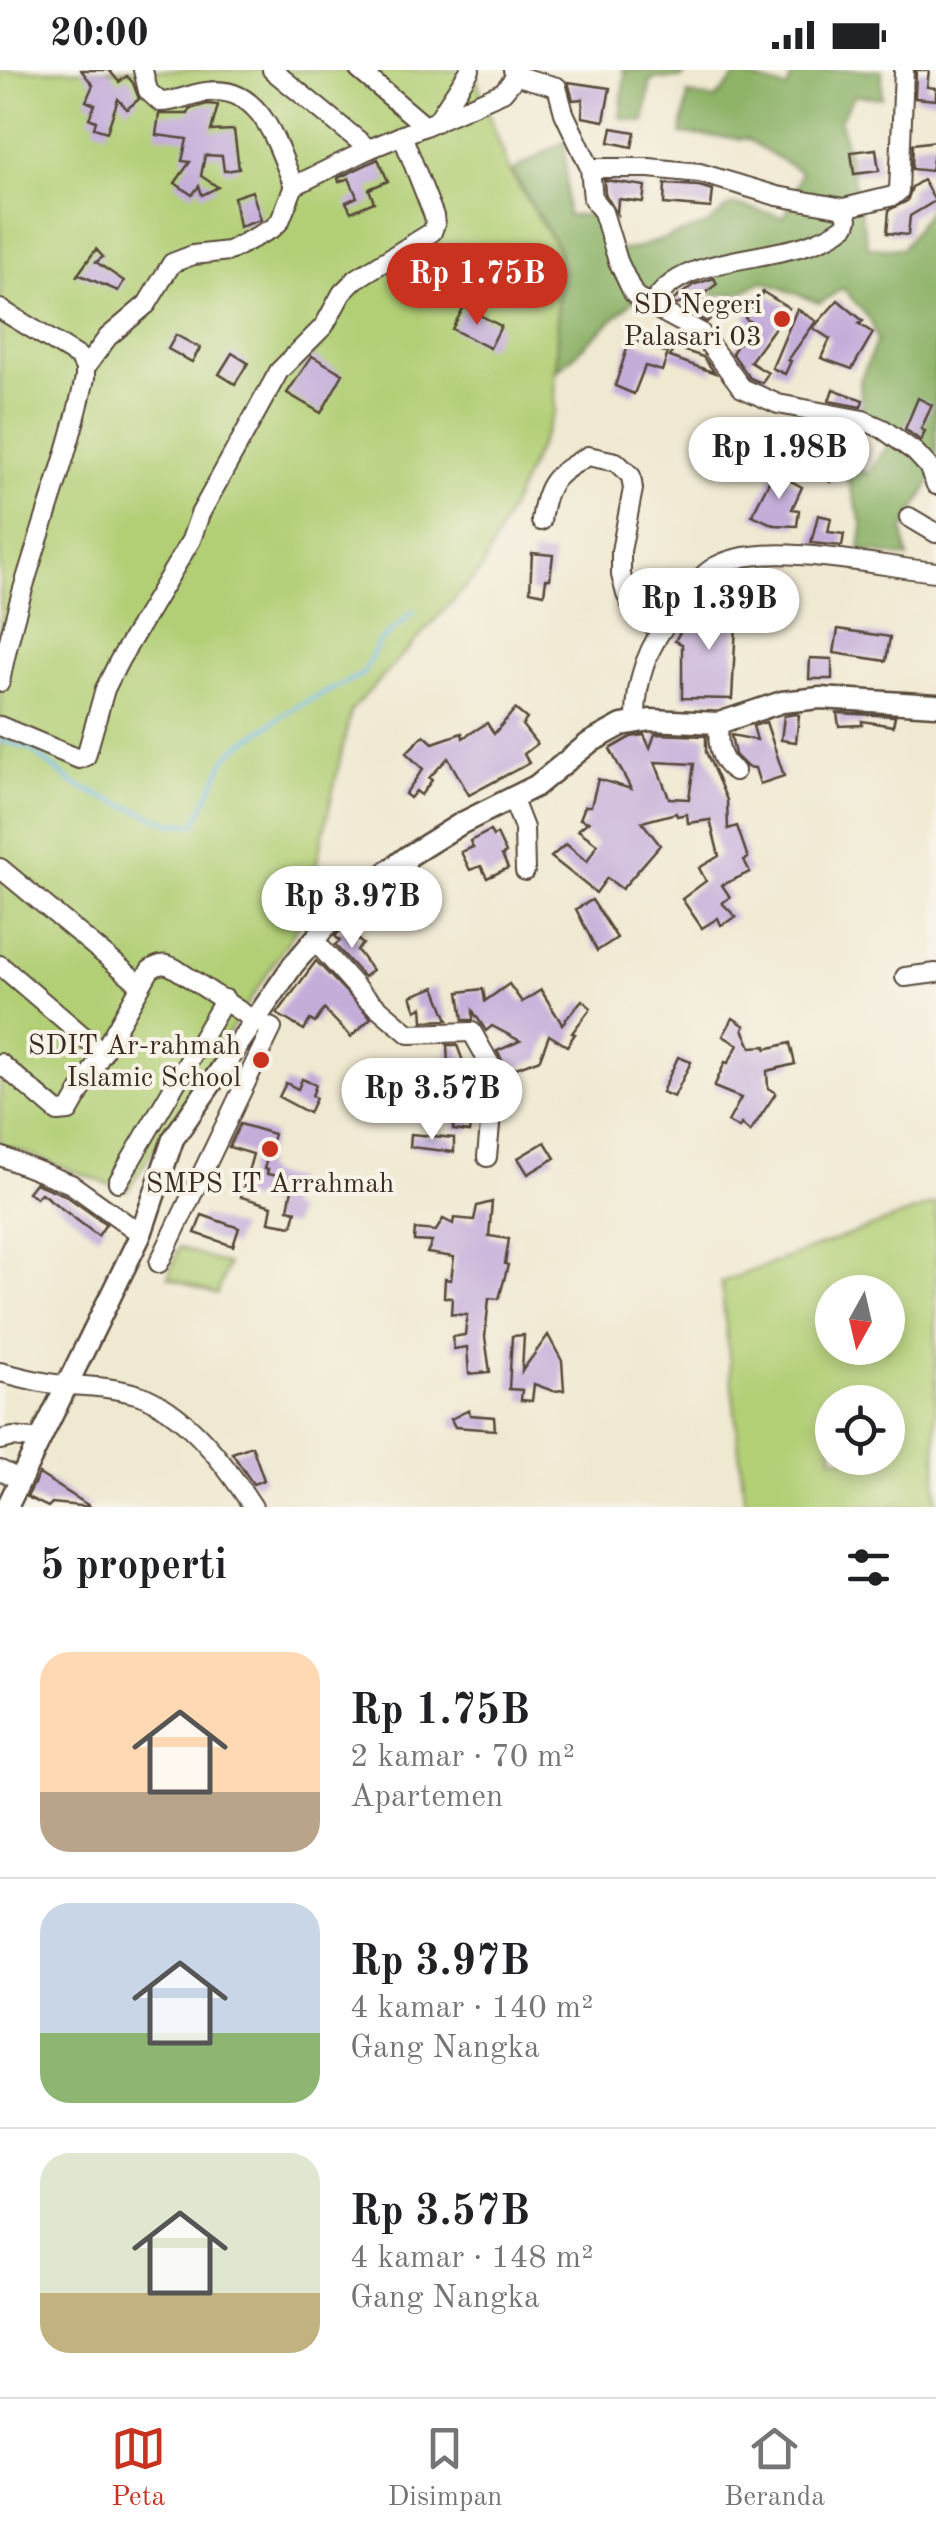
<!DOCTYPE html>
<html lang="id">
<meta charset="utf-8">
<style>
body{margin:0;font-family:"Old Standard TT",serif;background:#f6f6f6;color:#202124;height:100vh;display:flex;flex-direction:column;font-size:38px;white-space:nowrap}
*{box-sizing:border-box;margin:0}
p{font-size:32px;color:#757577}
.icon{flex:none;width:55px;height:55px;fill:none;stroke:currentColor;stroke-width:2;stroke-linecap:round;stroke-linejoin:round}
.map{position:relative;height:1437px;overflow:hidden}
.drawer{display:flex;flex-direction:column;background:#fff;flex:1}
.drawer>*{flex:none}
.needle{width:65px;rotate:188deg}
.buttons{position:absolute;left:815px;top:1205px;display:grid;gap:20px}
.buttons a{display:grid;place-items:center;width:90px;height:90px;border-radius:50%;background:#fff;box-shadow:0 5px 15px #0003;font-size:50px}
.price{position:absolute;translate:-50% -85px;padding:0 22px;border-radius:35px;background:#fff;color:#222;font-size:32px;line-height:65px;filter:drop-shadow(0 2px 5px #0008)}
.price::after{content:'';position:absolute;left:50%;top:60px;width:30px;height:22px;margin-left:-15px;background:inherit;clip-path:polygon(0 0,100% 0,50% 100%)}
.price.active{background:#c8321e;color:#fff}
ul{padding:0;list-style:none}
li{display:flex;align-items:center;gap:30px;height:250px;padding:0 40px}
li+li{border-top:2px solid #e0e0e0}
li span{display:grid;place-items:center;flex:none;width:280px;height:200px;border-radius:30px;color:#555}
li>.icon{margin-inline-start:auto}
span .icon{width:120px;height:120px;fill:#fffc;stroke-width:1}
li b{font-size:42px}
h2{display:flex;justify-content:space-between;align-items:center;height:120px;padding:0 40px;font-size:42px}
.status{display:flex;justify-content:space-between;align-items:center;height:70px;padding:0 50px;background:#fff;direction:ltr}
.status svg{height:28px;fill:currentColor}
.dock{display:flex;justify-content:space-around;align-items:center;height:140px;border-top:2px solid #e0e0e0;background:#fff;font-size:28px;color:#757577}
.dock a{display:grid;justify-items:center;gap:5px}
.dock .active{color:#c8321e}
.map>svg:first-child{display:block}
.green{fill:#b2cf76;stroke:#767c4a;stroke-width:2.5;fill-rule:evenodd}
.forest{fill:#8db267;stroke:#646e42;stroke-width:2.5}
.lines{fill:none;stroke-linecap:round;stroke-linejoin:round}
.stream{stroke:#76bbed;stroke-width:4}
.building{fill:#c5adda;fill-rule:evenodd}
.minor-casing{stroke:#564739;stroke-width:22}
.major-casing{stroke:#564739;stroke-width:25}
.minor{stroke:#fff;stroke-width:18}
.major{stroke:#fff;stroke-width:20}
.poi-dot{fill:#c8321e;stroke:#f7f3e8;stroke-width:4}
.labels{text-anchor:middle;stroke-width:8;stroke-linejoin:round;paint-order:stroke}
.poi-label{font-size:28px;fill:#3b2a1e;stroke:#f7f3e8;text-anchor:end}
</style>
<div class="status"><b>20:00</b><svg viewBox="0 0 49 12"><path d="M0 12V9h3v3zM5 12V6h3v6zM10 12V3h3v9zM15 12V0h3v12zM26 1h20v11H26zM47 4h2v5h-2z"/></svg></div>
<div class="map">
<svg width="936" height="1437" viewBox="0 0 936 1437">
<rect width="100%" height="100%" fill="#f7f3e8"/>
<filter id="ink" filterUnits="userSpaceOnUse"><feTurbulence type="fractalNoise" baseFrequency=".01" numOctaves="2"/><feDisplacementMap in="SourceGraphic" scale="20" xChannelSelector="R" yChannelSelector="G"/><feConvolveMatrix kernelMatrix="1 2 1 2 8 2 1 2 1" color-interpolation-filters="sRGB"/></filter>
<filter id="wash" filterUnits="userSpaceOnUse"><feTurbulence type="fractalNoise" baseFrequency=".0048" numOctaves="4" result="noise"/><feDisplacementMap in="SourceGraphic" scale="40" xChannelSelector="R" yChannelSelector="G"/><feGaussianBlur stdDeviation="2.25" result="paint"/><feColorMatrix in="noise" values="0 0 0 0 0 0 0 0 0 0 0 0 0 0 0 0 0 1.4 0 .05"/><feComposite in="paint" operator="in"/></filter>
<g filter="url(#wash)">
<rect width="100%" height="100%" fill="#f0e9d1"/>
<!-- green -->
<g class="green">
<path d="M0,0H473L510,102L558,180L555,342L482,499L351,641L305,845L127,1121L0,1074Z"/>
<path d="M936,1133V1437H745L721,1212ZM888,1222V1278H832V1222ZM888,1332V1388H832V1332Z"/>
<path d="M179,1177L228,1195L217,1225L168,1207Z"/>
</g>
<!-- forest -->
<g class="forest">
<path d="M621,0H686L682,8L651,9L644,52L620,48L625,1Z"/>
<path d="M794,0H882V28L855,25L840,49L868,177L902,179L936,129V402L903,460L908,488L860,480L863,456L846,404L853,394L868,404L889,374L862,342L860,311L877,270L871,251L843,218L820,233L763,211L740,223L712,225L711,214L722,201L714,192L637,227L557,301L559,180L512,101L565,71L567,146L601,144L612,182L636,178L707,155L732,134L785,147L801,102L747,69L681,64L688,24L716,29L738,4L787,19Z"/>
</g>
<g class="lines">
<!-- stream -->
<path class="stream" d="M0,670L29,678L74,714L100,726L171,753L195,754L225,690L235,679L294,638L363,604L378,573L414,542"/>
</g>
<g id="blocks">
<!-- building -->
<g class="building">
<path d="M81,0H109L119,12L127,6L133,13L139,29L127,39L118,29L107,62L94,58L96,51L89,48L95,35L86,31L93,15Z"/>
<path d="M916,0H929L927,17L936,18V30L915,28Z"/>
<path d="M568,12L610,18L604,51L582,47L583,29L573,30Z"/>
<path d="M207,34L218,35L211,61L234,60L239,99L224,101L222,86L205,85L201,106L218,117L202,125L199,116L192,125L175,113L190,92L182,91L187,69L156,65L159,44H188L189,39Z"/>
<path d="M612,58L635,62L632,77L609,72Z"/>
<path d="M936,71L931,101L912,99L913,74Z"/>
<path d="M876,79L879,101L854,104L851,82Z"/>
<path d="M378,89L388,111L369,119L374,132L351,142L346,132L357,127L349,108L339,112L338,108Z"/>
<path d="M604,110L645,116L643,132L618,129L617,144L605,124Z"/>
<path d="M923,110L935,131L910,146L908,165L887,163L889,140L907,131L912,117Z"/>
<path d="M665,114L699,116L713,120L711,138L664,134Z"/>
<path d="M252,121L261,150L239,157L234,127Z"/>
<path d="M96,179L103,187L96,192L124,211L118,221L80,205L76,207Z"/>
<path d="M714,208L717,214L701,226L705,232L702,234L713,246L707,252L690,243L683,232L677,235L671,232L693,215Z"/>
<path d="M763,222L789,238L750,292L768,303L762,313L750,308L732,283L752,253L745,248Z"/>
<path d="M838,230L863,251L859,254L873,263L852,299L821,288L830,269L813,258Z"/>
<path d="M464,237L501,256L490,278L452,259Z"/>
<path d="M797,239L816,251L788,290L791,291L785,304L772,298Z"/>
<path d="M176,265L200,278L192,292L168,279Z"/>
<path d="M630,269L668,283L662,301L645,296L634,324L615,316Z"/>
<path d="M674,277L703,287L715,303L670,287Z"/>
<path d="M232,283L248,293L235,314L219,304Z"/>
<path d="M312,286L343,304L321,343L287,323Z"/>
<path d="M833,319L863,330L861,337L829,331Z"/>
<path d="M918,328L932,335L921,359L925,361L921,371L905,359Z"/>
<path d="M839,363L866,378L859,389L848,382L831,412L818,405Z"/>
<path d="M774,402L802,417L792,439L799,440L797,456L774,455L752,445Z"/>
<path d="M818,445L831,448L828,462L844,464L842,476L811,473Z"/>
<path d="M532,483L553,485L550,509H546L544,524L530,521Z"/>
<path d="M696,534L714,542V535L737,536L732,629L682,628V574L675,571Z"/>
<path d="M838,559L890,567L886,591L834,583Z"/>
<path d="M810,588L832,589V609H809Z"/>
<path d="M515,639L527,649L522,655L537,674L524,684L529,693L469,725L448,688L429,708L432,710L421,725L416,721L410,728L405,724L423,699L406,683L424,665L433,673L462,663L463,668L487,653L494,664Z"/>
<path d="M837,643L895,646L893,656L862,651V655L839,656Z"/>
<path d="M795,644L799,645L796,672L781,670L784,646Z"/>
<path d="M766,652L784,706L760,714L755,698L747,697L735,685L731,665L757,670L753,656Z"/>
<path d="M655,664L706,666V682L727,730L728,759L737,756L748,788L744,790L750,802L722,815L730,827L722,833L736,847L721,855L718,848L702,858L682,829L706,811L699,798L719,786L710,750L688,753L687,744L677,746L676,743L642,752L660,775L622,819L607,808L596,823L551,787L566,774L587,792L597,774L578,760L588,752L580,749L585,736H591L598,709L631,719L610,679L631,667L644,665L650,678ZM655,692L694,694L689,729L669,728Z"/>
<path d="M490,761L493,766L497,764L506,783L502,785L508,798L487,808L481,796L470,800L461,782L473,777L470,771Z"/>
<path d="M405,822L410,829L421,822L435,841L408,860L387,830H398Z"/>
<path d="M592,830L617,868L597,881L576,839Z"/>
<path d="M343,858L363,874L357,880L372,900L364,907L335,875L340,871L335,866Z"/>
<path d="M316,891L371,948L351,967L324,939L315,953L310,950L304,960L277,944Z"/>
<path d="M509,914L522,932L541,920L562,954L582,930L591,938L572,963L575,964L567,976L549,965L540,989L508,1001L497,981L520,971L492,956L486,961L473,941V950H463L459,922L483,919L485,931Z"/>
<path d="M435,917L448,950L423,951L422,937L416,940L411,926Z"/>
<path d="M733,948L745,956L743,959L751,977L766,976V979L790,973L795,994L767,1001L768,1018L776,1023L750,1062L741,1054L739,1058L728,1052L741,1028L714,1017L725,992L728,993L738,975L723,966Z"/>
<path d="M447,975H457L465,997L473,995V1006H482L478,1048L472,1047L469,1062L453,1060L456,1036L444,1037L443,1026L421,1030L418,1016L437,1012L438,1017L458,1015L454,995H448Z"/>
<path d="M678,987L691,992L674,1027L662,1022Z"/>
<path d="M302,1009L316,1015L312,1026L316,1028L309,1043L279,1027L286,1013L298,1019Z"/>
<path d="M240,1054L274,1064L264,1099L268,1100L267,1104L294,1109L288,1139L296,1141L292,1156L269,1152L272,1136L241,1127L253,1084L229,1077Z"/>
<path d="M411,1064L454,1068V1082L410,1077Z"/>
<path d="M545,1072L555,1088L528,1104L518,1088Z"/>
<path d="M35,1113L65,1125L106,1154L98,1166L41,1123L36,1128L28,1122Z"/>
<path d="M492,1132L489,1166L509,1169L505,1194L508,1195L499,1229L489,1228L485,1267L490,1302L469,1304L467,1277L454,1279L452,1267L465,1265L467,1245L451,1244L452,1228L444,1227L445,1209L451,1210L454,1187L427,1183L432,1172L414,1171L415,1159L436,1161L443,1149L453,1154L454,1148L474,1150L477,1136Z"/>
<path d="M202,1145L239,1158L233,1176L195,1163Z"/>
<path d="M524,1265L522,1301L548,1265L562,1291L564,1320L553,1321L534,1314L532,1331L521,1330L522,1320L509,1319L512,1266Z"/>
<path d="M469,1340L470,1345L494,1347L495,1360L455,1357L451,1349Z"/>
<path d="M252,1376L264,1410L253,1414L232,1383Z"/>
<path d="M39,1404L91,1437L52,1433L48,1437L27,1427Z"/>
</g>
</g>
</g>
<g filter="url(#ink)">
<use href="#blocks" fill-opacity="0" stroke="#564739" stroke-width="2.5"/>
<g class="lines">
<defs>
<g id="minor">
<path d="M143,0L148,21L160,32C176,32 190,24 206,22C262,13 277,76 294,116"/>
<path d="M272,0L369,79"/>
<path d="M359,0L425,56L503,22L517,5"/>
<path d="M513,0L521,7L557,17L564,43L590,98L593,129L603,142L618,191L633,223L640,230L700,262L742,318L778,334L863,350L883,359L915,382L928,396L936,415"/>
<path d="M436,52L470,0"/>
<path d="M590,98H649L700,103L777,126L844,138L848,149L846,155C795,198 682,176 652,236"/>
<path d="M844,138L893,126L899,121L904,0"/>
<path d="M0,239L79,287L85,298V308C63,411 19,509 0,612"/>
<path d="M85,298L108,267L147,234L172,193L193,185L229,181L273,158L280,151L294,116L369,79L425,56"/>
<path d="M909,447L936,463"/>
<path d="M541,451C546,412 555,405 588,386L616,392L631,406L633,419L621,481V505L626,524L637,546L661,559"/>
<path d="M636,653C635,609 648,574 676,541C686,528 697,509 710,500C757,466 879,497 936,502"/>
<path d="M719,653C717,671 718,691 735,701"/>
<path d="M0,656L79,689L86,686L105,619L119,591L191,470L200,444L279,301L324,256L342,223L356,209L432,162L435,154L434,146L402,65"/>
<path d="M513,730L524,758L525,801"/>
<path d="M0,798L141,915"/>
<path d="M392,819L405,801L407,787"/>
<path d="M314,870L364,926L409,964L472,962L495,1003L487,1087"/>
<path d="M0,895L103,983"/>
<path d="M905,907L936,903"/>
<path d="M0,993L58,1042L69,1041L150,900C160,893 165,893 176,899L255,951L272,958L159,1193"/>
<path d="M0,1086L71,1114L141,1164"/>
<path d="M118,1112L225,929"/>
<path d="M0,1302C22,1307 46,1315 69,1315C92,1316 122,1318 145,1327C191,1347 227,1397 253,1437"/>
<path d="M0,1370L13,1367L41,1370"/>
<path d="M0,1400L21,1410"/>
</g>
<path id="major" d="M7,1437L141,1164L173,1069L293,895L343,836L407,787L462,753L536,716L589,673L622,655L650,650L719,653L782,632L820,628L936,635"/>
</defs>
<!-- minor casing -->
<use href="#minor" class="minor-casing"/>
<!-- major casing -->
<use href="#major" class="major-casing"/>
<!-- minor -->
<use href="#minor" class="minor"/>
<!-- major -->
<use href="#major" class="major"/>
</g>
</g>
<!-- markers -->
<g class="poi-dot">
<circle cx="782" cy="249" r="10"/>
<circle cx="261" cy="990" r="10"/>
<circle cx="270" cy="1079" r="10"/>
</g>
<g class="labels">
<!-- poi labels -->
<g class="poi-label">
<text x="762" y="243">SD Negeri<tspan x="762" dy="32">Palasari 03</tspan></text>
<text x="241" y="984">SDIT Ar-rahmah<tspan x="241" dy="32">Islamic School</tspan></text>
<text x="270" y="1122" text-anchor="middle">SMPS IT Arrahmah</text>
</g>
</g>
</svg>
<div class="buttons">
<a><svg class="needle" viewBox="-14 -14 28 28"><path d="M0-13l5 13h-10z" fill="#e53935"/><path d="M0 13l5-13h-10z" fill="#757577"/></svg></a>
<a><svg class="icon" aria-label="locate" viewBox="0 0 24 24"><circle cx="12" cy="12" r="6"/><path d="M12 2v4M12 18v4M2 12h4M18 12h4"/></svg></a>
</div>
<b class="price active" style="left:477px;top:258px">Rp 1.75B</b>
<b class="price" style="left:779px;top:432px">Rp 1.98B</b>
<b class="price" style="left:709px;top:583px">Rp 1.39B</b>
<b class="price" style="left:352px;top:881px">Rp 3.97B</b>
<b class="price" style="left:432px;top:1073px">Rp 3.57B</b>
</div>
<section class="drawer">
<h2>5 properti<svg class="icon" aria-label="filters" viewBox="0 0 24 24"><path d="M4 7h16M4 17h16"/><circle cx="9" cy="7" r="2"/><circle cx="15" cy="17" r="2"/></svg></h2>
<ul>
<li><span style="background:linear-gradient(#ffd9b3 70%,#b9a48a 0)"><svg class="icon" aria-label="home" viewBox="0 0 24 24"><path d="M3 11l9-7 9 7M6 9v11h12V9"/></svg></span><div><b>Rp 1.75B</b><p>2 kamar · 70 m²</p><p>Apartemen</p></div></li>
<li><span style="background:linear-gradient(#c9d6e8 65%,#8fb573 0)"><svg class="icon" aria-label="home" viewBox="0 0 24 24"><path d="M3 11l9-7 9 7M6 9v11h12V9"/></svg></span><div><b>Rp 3.97B</b><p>4 kamar · 140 m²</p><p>Gang Nangka</p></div></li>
<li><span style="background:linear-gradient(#dfe7d0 70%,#c2b280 0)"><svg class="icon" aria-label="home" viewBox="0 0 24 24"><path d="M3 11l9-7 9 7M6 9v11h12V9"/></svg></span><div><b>Rp 3.57B</b><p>4 kamar · 148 m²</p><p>Gang Nangka</p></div></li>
</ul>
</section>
<nav class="dock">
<a class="active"><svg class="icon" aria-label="map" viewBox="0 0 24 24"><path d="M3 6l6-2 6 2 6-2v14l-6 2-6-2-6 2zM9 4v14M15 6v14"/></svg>Peta</a>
<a><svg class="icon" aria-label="saved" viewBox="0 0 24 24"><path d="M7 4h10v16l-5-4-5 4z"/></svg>Disimpan</a>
<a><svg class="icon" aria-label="home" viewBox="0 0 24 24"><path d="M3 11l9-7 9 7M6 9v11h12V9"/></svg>Beranda</a>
</nav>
